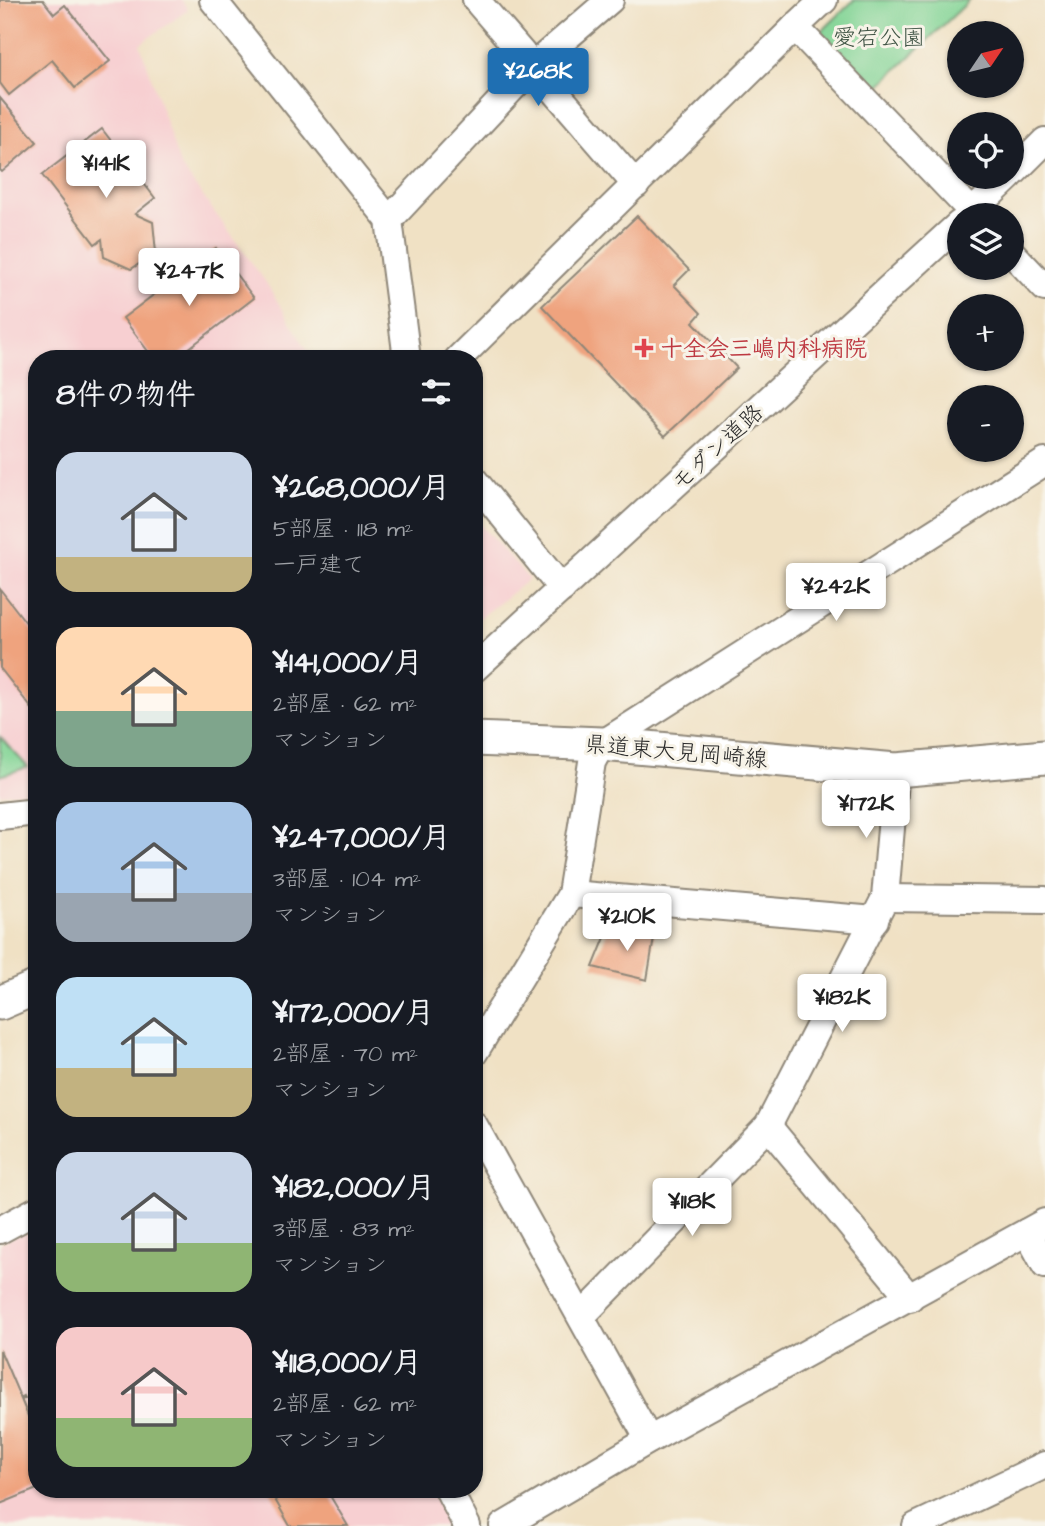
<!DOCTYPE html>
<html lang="ja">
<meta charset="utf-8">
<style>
body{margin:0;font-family:"Architects Daughter","Klee One",sans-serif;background:#242831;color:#f1f3f6;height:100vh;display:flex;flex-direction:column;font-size:26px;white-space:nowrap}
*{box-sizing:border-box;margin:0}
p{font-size:23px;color:#9ea1a6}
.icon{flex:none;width:38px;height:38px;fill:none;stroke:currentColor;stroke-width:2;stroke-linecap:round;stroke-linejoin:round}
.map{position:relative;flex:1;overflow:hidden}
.panel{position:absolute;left:28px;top:350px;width:455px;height:1148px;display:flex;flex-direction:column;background:#171b24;border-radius:28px;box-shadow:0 2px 5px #0004}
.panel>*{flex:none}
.needle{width:46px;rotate:55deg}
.fabs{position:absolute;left:947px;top:21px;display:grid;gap:14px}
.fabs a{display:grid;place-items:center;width:77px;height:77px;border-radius:50%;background:#171b24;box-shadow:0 2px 5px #0004;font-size:35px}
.price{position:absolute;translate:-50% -60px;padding:0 16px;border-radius:7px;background:#fff;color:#222;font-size:23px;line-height:46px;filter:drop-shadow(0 2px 4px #0008)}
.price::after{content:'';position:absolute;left:50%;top:42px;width:21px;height:16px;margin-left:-10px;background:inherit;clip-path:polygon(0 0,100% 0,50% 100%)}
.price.current{background:#1f6fb2;color:#fff}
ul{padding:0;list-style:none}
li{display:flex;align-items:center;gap:21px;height:175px;padding:0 28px}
li span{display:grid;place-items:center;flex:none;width:196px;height:140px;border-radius:21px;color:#555}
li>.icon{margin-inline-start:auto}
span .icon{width:84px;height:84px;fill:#fffc;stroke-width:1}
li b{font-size:30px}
h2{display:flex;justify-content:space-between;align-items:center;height:84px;padding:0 28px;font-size:30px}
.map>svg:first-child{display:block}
.built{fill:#f7cfd1}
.green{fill:#82d495;stroke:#568060;stroke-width:2}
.building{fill:#efa37e}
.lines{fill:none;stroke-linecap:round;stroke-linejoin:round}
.minor-casing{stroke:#8e8678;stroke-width:30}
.major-casing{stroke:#8e8678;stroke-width:37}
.path{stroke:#8e8678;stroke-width:4.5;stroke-dasharray:5 5;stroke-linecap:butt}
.minor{stroke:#fff;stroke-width:26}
.major{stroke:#fff;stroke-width:33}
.health-dot{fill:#e0444e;stroke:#f7f3e8;stroke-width:2.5}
.labels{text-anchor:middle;stroke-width:6;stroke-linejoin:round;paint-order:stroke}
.park-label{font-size:23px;fill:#415546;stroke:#f7f3e8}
.health-label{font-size:23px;font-weight:bold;fill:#be3a42;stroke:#f7f3e8;text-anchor:start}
.street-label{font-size:23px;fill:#2b2b2b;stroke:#f7f3e8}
</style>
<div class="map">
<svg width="1045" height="1526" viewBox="0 0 1045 1526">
<rect width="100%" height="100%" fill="#f7f3e8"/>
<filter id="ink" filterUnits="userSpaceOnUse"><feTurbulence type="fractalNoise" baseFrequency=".0143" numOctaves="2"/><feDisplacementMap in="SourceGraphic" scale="14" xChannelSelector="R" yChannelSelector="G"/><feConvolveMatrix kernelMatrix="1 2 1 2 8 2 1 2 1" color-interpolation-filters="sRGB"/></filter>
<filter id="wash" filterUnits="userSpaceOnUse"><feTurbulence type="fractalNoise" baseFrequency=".00686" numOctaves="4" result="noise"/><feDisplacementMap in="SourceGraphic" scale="28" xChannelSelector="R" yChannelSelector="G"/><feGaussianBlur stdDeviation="1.57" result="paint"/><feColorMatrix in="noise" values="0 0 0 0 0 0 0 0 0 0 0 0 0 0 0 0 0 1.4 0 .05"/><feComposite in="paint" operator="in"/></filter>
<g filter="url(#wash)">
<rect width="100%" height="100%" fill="#f0e1c4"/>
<!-- built -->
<g class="built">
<path d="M0,0H182L188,10L140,44L180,165L265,281L313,359H37V791L0,794Z"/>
<path d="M474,518L529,579L474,623Z"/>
<path d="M37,1227V1489H437L456,1526H0V1243Z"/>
</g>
<!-- green -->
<g class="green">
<path d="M854,0H970L878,87L821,32Z"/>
<path d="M0,737L28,767L0,776Z"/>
</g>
<g id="blocks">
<!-- building -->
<g class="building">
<path d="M0,0H43L54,14L65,5L110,61L75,88L52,60L9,95L0,83Z"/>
<path d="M0,98L37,142L2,172L0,170Z"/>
<path d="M102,129L155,198L135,214L153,222L156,253L131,269L104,257L102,239L95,244L42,175Z"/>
<path d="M637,216L689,270L674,285L701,313L693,322L737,368L665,436L542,306Z"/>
<path d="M216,248L254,298L175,359H154L123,318Z"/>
<path d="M0,589L37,637V715L0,668Z"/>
<path d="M608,930L655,932L647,980L593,967Z"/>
<path d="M0,1350L37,1437V1489L0,1504Z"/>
<path d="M269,1489H326L348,1526H290Z"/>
</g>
</g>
</g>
<g filter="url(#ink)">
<use href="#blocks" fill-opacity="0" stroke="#8e8678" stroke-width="2"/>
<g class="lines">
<defs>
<g id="minor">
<path d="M213,0L389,220L407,359"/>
<path d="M476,0L636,185"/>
<path d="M824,0L795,27L975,215"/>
<path d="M1012,174L1045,141"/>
<path d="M969,215L1009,177"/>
<path d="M389,220L533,66L610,0"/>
<path d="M1012,253L1045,288"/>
<path d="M458,359L795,27"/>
<path d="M474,480L562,589"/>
<path d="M474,669L959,224"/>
<path d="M0,816L37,812"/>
<path d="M571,894L875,920"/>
<path d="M885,898L1045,900"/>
<path d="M474,1053L571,894L592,762L602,744L1045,462"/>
<path d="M474,1125L649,1440"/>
<path d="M768,1126L910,1298"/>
<path d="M0,1230L37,1210"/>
<path d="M1027,1232L1045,1265"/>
<path d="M582,1316L768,1126L885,898L896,770"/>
<path d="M448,1489L467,1526"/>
<path d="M503,1526L649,1440L1045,1222"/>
<path d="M916,1526L1045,1465"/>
</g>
<g id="major">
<path d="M474,739L602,744L896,770L1045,757"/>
<path d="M0,1003L37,987"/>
</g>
</defs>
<!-- minor casing -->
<use href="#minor" class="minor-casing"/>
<!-- major casing -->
<use href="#major" class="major-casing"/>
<!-- path -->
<path class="path" d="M21,1399L37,1390"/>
<!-- minor -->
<use href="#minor" class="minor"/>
<!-- major -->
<use href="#major" class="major"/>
</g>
</g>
<!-- markers -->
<path class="health-dot" d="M640.5 337.5h7v7h7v7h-7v7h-7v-7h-7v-7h7z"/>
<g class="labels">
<!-- park labels -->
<g class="park-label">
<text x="879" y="45">愛宕公園</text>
</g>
<!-- health labels -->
<g class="health-label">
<text x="660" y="356">十全会三嶋内科病院</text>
</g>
<!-- street labels -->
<g class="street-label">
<text transform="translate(717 447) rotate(-43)" y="8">モダン道路</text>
<text transform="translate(676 751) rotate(5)" y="8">県道東大見岡崎線</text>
</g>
</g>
</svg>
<div class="fabs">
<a><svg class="needle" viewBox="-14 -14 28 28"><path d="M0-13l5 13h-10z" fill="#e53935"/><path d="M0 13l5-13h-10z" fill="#9ea1a6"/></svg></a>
<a><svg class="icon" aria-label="locate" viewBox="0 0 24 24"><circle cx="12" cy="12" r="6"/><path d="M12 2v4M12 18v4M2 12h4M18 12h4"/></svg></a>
<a><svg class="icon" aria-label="layers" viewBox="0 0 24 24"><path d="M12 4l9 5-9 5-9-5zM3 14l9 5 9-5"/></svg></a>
<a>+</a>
<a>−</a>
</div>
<b class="price current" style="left:538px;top:108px">¥268K</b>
<b class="price" style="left:106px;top:200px">¥141K</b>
<b class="price" style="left:189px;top:308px">¥247K</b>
<b class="price" style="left:836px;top:623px">¥242K</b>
<b class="price" style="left:866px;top:840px">¥172K</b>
<b class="price" style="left:627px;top:953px">¥210K</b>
<b class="price" style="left:842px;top:1034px">¥182K</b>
<b class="price" style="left:692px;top:1238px">¥118K</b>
<section class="panel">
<h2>8件の物件<svg class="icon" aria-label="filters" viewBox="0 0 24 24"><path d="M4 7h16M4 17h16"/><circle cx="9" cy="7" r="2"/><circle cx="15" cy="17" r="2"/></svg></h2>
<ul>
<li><span style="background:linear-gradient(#c9d6e8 75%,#c2b280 0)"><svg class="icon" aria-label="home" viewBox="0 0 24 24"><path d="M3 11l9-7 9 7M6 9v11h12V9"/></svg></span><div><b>¥268,000/月</b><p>5部屋 · 118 m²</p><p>一戸建て</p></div></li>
<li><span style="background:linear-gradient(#ffd9b3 60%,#7fa58c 0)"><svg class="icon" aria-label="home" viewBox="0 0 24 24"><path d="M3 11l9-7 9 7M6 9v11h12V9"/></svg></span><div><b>¥141,000/月</b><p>2部屋 · 62 m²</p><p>マンション</p></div></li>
<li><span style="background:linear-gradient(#a9c7e8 65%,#9aa5b1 0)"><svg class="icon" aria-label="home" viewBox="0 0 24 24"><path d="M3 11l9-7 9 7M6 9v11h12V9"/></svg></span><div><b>¥247,000/月</b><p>3部屋 · 104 m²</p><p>マンション</p></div></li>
<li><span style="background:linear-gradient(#bfe0f5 65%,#c2b280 0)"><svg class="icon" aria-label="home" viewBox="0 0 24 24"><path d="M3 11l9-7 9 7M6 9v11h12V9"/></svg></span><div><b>¥172,000/月</b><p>2部屋 · 70 m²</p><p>マンション</p></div></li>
<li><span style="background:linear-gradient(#c9d6e8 65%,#8fb573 0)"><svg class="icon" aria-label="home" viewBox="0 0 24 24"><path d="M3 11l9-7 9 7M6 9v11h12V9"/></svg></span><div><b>¥182,000/月</b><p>3部屋 · 83 m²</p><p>マンション</p></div></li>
<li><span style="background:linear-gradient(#f6c9c9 65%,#8fb573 0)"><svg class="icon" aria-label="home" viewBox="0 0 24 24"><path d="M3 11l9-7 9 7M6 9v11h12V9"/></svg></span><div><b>¥118,000/月</b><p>2部屋 · 62 m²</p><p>マンション</p></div></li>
</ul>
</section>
</div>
